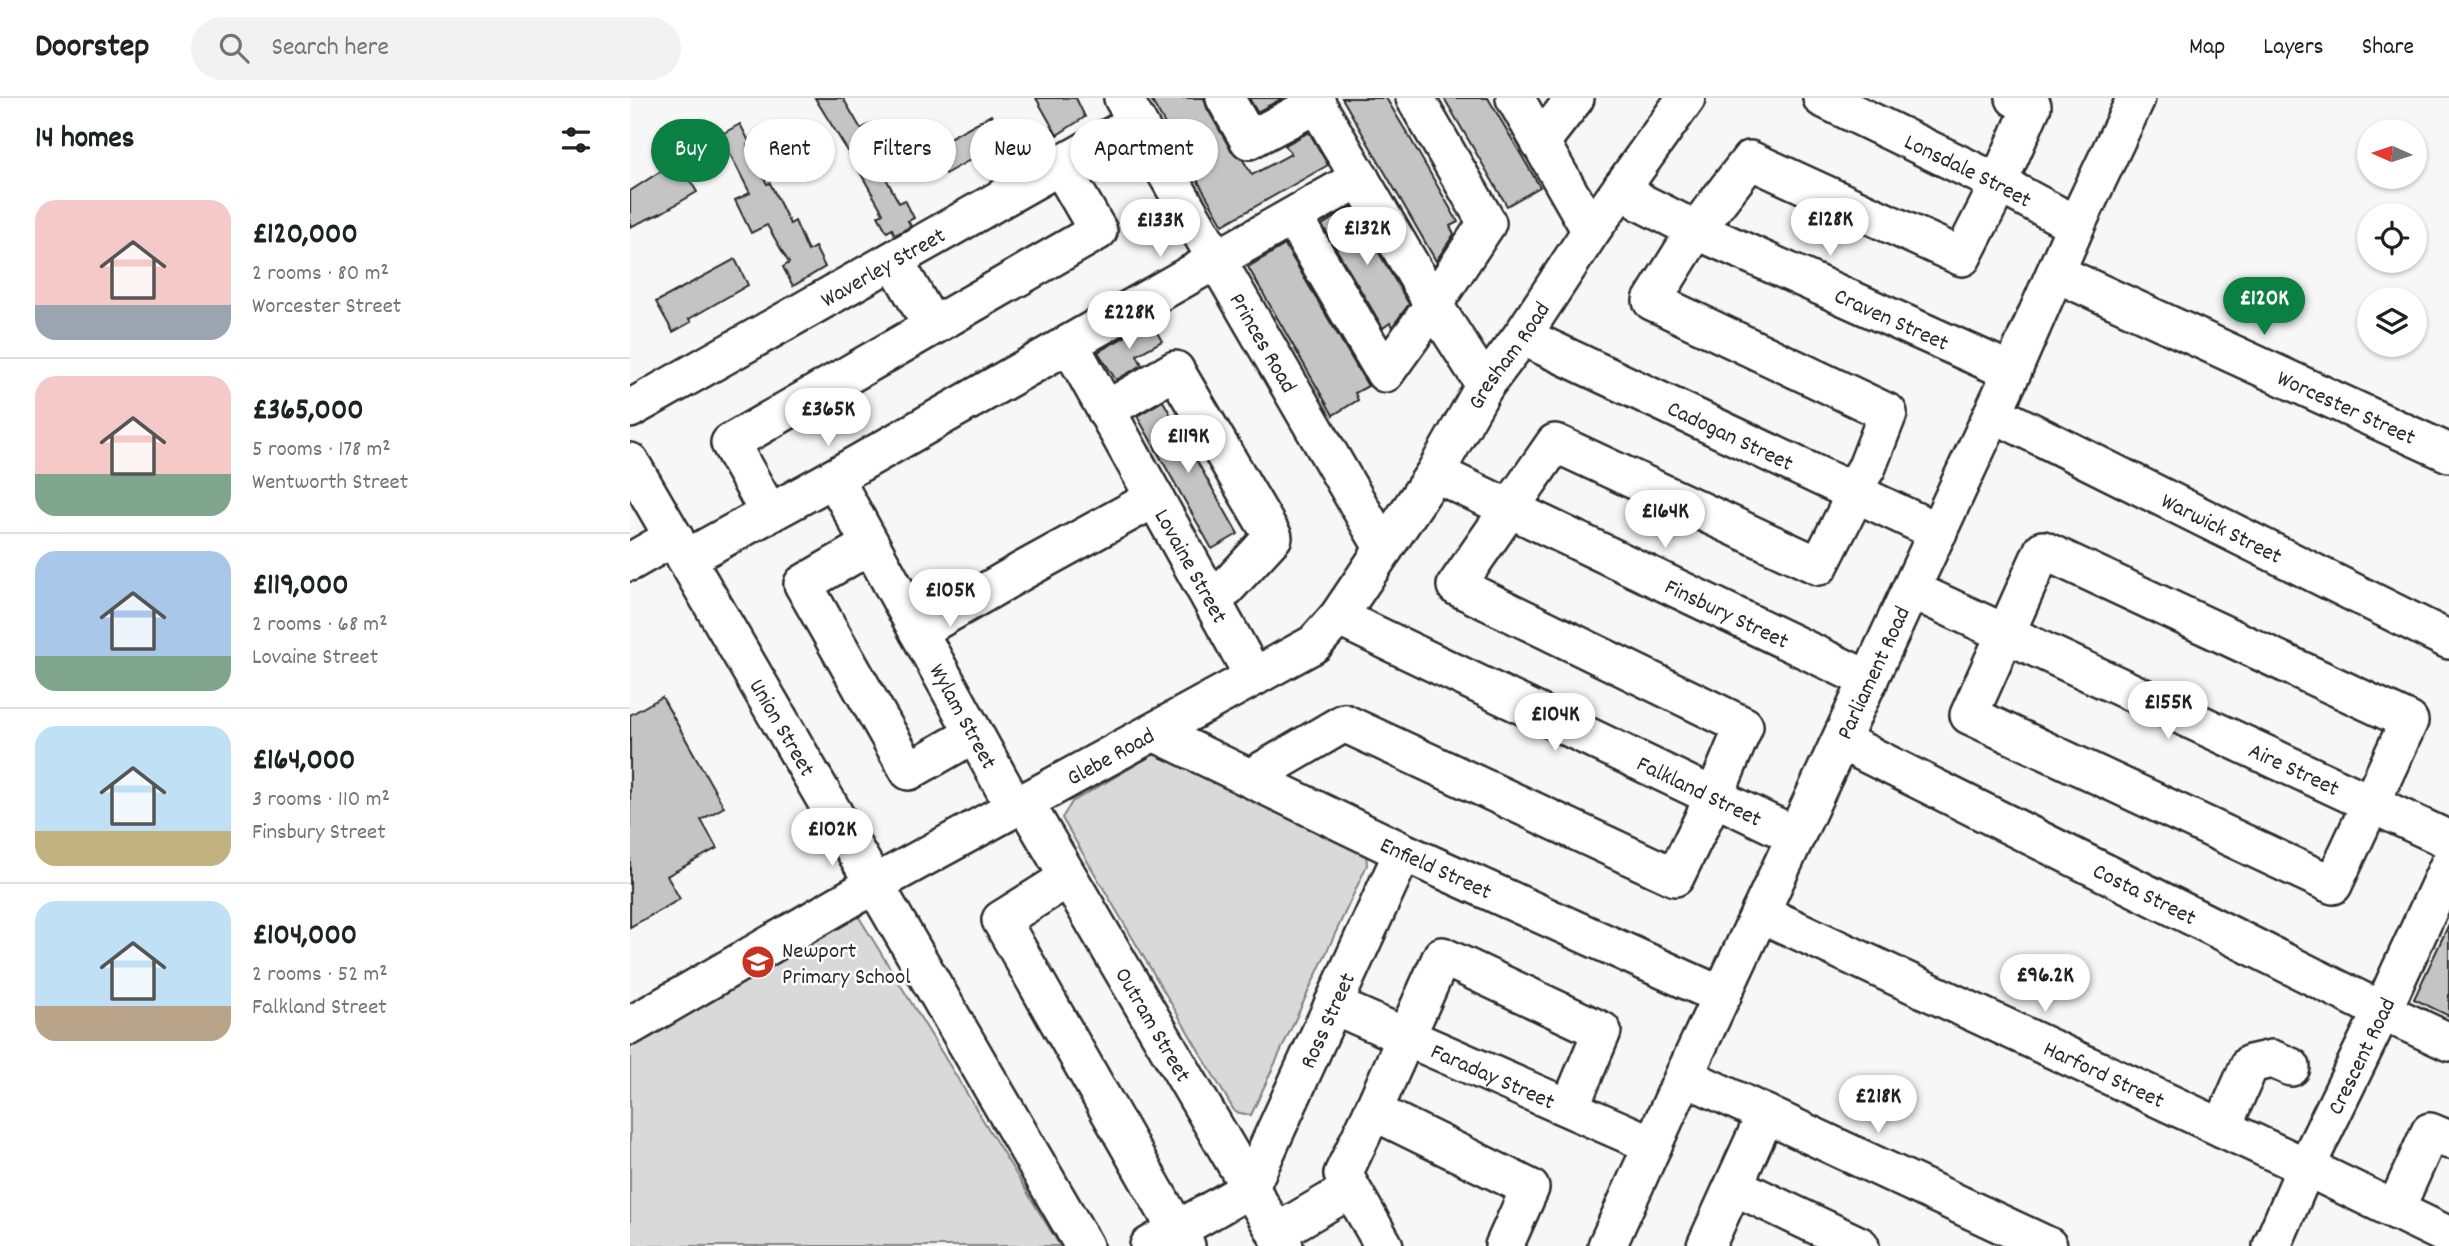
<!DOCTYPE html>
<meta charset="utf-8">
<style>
body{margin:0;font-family:Dekko,sans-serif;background:#f2f2f2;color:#202124;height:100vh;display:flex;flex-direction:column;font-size:26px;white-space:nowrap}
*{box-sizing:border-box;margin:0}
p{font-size:23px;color:#757577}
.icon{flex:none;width:38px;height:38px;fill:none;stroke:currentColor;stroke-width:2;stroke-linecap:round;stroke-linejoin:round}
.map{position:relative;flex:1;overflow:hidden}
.drawer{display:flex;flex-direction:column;background:#fff;width:630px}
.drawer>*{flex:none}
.guide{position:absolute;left:21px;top:21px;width:665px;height:63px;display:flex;gap:14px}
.needle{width:46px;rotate:273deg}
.controls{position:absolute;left:1727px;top:21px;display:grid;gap:14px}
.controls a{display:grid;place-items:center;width:70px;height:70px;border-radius:50%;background:#fff;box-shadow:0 2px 5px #0004;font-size:35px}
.price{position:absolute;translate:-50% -60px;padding:0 16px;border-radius:24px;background:#fff;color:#222;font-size:23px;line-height:46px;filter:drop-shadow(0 2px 4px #0008)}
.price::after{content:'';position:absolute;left:50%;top:42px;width:21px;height:16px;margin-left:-10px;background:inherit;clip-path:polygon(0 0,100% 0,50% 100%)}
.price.current{background:#0b8043;color:#fff}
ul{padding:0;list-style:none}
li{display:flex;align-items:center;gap:21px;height:175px;padding:0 35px}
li+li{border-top:2px solid #e0e0e0}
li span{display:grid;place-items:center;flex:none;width:196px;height:140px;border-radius:21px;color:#555}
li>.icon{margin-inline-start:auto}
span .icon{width:84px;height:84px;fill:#fffc;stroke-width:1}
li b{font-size:30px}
h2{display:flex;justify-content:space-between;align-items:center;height:84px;padding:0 35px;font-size:30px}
.pill{padding:0 24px;border-radius:32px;background:#fff;box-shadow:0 2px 5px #0004;font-size:24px;line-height:63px}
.pill.current{background:#0b8043;color:#fff}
header{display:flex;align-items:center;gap:42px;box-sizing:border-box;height:98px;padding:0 35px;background:#fff;border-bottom:2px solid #e0e0e0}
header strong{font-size:33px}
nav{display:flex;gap:38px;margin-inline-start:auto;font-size:24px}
.search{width:490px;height:63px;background:#f2f2f2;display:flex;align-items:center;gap:18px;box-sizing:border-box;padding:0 24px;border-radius:38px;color:#757577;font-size:26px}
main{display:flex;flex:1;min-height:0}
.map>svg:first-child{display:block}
.green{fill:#d9d9d9;stroke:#828282;stroke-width:2}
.building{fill:#c4c4c4;stroke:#2b2b2b;stroke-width:2}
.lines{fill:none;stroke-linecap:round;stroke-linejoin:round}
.minor-casing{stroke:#2b2b2b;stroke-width:42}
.minor{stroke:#fff;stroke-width:37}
.labels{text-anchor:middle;stroke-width:5;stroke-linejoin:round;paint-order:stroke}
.street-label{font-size:23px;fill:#2b2b2b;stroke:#fff}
.poi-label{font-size:23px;fill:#2b2b2b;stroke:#fff;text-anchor:start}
</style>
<header>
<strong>Doorstep</strong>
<div class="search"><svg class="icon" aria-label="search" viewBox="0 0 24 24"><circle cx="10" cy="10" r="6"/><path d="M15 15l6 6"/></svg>Search here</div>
<nav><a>Map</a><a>Layers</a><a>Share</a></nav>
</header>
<main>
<section class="drawer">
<h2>14 homes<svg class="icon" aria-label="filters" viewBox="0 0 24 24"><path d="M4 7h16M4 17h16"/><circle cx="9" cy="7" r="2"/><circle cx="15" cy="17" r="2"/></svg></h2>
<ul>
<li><span style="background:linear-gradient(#f6c9c9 75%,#9aa5b1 0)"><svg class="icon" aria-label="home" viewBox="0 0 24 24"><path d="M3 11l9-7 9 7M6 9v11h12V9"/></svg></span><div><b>£120,000</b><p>2 rooms · 80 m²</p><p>Worcester Street</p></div></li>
<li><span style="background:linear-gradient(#f6c9c9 70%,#7fa58c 0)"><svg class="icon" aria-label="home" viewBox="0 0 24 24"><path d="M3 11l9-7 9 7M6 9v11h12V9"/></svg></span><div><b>£365,000</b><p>5 rooms · 178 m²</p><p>Wentworth Street</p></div></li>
<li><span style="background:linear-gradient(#a9c7e8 75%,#7fa58c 0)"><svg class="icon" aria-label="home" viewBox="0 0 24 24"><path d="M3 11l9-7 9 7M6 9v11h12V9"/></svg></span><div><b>£119,000</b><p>2 rooms · 68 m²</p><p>Lovaine Street</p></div></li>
<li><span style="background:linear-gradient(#bfe0f5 75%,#c2b280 0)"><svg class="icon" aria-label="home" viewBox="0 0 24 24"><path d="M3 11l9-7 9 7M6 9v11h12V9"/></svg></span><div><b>£164,000</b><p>3 rooms · 110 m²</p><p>Finsbury Street</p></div></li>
<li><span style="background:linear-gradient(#bfe0f5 75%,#b9a48a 0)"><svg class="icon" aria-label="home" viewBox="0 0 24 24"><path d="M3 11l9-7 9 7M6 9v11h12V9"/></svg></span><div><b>£104,000</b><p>2 rooms · 52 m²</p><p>Falkland Street</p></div></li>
</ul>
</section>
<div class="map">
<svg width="1819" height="1148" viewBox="0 0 1819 1148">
<rect width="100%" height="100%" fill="#f7f7f7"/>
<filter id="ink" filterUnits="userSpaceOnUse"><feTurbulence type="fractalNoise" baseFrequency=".0143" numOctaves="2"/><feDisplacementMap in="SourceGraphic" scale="14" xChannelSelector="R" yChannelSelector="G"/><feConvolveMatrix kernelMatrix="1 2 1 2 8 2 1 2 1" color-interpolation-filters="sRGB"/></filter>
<g filter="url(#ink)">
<!-- green -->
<g class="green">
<path d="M523,657L535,658L736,755L737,767L621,1017L605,1014L432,720L442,704Z"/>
<path d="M224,811L430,1148H0V936Z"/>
</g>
<!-- building -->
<g class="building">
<path d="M185,0H213L231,31L242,25L262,59L249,67L269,105L275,102L284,120L278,123L281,128L265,137L262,131L257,134L248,118L253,115L222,60Z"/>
<path d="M406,0H446L455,19L427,37Z"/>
<path d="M520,0H574L577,10L601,52L613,62L622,77L661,56L655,47L679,34L698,67L593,127Z"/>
<path d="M619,0H653L627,14Z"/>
<path d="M712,0H756L780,40L828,124L820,128L824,136L806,163Z"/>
<path d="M814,0H858L910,89L877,108Z"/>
<path d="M361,17L376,42L315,76L301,50Z"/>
<path d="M110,26L120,45L117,47L137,86L140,85L160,126L165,123L178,153L185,149L195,169L163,188L153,169L159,165L137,127L121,135L105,102L120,95L100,56L95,59L83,41Z"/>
<path d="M48,62L67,94L31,115L0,129V93Z"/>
<path d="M722,109L779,206L762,229L760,225L753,230L692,127Z"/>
<path d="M655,147L738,288L725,295L728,302L703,317L618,169Z"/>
<path d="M105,161L118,187L59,221L61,224L43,234L26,204Z"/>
<path d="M521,224L532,243L507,257L512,267L486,282L468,254Z"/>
<path d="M533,303L608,436L582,451L507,318Z"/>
<path d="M32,599L94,709L71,722L87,750L37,778L50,801L0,829V617Z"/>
<path d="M1819,826V918L1784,901Z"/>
</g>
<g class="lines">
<defs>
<g id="minor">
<path id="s1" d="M493,0L754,451"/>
<path d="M595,0L619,42L687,6"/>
<path d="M683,0L803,206L855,287"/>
<path d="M885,0L961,133"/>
<path id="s2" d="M1192,0L1368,85L1446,127"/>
<path d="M910,45L945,0"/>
<path id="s3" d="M992,89L1012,105L1066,132L1382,274"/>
<path d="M663,119L755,275L793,222L857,125L785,0"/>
<path d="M264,162L302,228"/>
<path id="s4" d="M1426,175L1819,355"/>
<path id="s5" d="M892,238L1308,434"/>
<path id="s6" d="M440,247L624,579"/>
<path id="s7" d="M0,311L507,24"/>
<path d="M476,312L545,272L643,439L583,504"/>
<path id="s8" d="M1363,315L1819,542"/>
<path id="s9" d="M0,364L454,1148"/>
<path id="s10" d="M805,375L1239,582"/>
<path id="s11" d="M204,380L385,710"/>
<path d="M139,415L100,345L468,133L430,67"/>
<path d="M240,447L173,486L279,673L344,636"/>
<path d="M1413,452L1779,623L1703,787L1339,617Z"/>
<path d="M56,461C105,433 156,407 205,379C380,280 555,181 730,80"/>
<path d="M0,464L44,439"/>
<path id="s12" d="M1282,492L1819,742"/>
<path id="s13" d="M708,519L1166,738"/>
<path d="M288,533L392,473L525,400"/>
<path id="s14" d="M524,634L773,754L1092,898"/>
<path id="s15" d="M1211,643L1752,913L1819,944"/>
<path d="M620,680L714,625L1045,779L1084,699L1114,628L826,488L925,345L1189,468L1217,413L1223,392L1237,369L1258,315L1022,203L1066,132L1120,62L1332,159L1360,104L1402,8L1385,0"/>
<path id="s16" d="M395,705L654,1148"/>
<path d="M438,780L371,822L556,1148"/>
<path id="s17" d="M1130,815L1676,1069L1819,1138"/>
<path id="s18" d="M703,907L1023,1047"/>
<path id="s19" d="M0,928L245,786L684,546L708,519L805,375L855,287L892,238L961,133L1056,0"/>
<path d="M1054,978L1418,1148"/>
<path d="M743,1013L812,858L972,933L940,1009"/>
<path d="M1592,1030L1620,966L1642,961L1661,969"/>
<path d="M1104,1088L1230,1148"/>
<path d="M1765,1112L1800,1034L1819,1042"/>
<path d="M646,1135L721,1091"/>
<path id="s20" d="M519,1148L619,1091L773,754"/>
<path d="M754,1148L713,1076L743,1013L900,1090L874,1148"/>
<path id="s21" d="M977,1148L1054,978L1382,274L1446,127L1506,0"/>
<path d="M1076,1148L1136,1016"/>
<path id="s22" d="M1642,1148L1676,1069L1752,913L1819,767"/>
</g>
</defs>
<!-- minor casing -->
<use href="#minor" class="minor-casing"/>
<!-- minor -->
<use href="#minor" class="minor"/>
</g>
</g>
<!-- icons -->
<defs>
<symbol id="school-disc" viewBox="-11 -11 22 22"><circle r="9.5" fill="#c8321e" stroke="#fff"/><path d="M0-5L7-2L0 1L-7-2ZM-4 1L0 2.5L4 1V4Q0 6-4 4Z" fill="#fff"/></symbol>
</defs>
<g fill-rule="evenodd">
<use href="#school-disc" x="109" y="845" width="38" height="38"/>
</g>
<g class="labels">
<!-- street labels -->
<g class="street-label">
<text dy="8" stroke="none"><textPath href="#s2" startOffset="163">Lonsdale Street</textPath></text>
<text dy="8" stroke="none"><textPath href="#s7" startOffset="290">Waverley Street</textPath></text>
<text dy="8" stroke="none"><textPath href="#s3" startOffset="301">Craven Street</textPath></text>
<text dy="8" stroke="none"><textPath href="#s1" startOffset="282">Princes Road</textPath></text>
<text dy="8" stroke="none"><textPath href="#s19" startOffset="1132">Gresham Road</textPath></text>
<text dy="8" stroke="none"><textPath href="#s4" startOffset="320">Worcester Street</textPath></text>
<text dy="8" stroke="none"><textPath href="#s5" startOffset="231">Cadogan Street</textPath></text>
<text dy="8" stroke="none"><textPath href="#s8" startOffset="256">Warwick Street</textPath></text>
<text dy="8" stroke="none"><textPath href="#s6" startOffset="252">Lovaine Street</textPath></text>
<text dy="8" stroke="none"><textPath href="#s10" startOffset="324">Finsbury Street</textPath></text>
<text dy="8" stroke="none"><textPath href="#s21" startOffset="632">Parliament Road</textPath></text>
<text dy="8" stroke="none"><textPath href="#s11" startOffset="271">Wylam Street</textPath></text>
<text dy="8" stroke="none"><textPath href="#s9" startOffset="306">Union Street</textPath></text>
<text dy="8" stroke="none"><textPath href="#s19" startOffset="551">Glebe Road</textPath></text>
<text dy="8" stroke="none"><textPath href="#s12" startOffset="422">Aire Street</textPath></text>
<text dy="8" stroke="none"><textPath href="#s13" startOffset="401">Falkland Street</textPath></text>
<text dy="8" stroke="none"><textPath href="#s14" startOffset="313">Enfield Street</textPath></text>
<text dy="8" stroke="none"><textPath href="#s15" startOffset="340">Costa Street</textPath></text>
<text dy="8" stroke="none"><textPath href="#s20" startOffset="301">Ross Street</textPath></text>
<text dy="8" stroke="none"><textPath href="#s16" startOffset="256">Outram Street</textPath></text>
<text dy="8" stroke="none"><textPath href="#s22" startOffset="210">Crescent Road</textPath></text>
<text dy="8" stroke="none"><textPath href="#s17" startOffset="380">Harford Street</textPath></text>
<text dy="8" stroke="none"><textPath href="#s18" startOffset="175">Faraday Street</textPath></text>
</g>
<!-- poi labels -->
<g class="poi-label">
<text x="152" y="859">Newport<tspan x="152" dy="26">Primary School</tspan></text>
</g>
</g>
</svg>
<div class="controls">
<a><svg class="needle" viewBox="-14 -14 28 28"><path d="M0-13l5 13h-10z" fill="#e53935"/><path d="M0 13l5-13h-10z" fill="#757577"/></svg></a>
<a><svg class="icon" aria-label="locate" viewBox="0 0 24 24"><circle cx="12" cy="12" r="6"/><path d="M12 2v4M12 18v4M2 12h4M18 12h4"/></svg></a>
<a><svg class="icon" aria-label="layers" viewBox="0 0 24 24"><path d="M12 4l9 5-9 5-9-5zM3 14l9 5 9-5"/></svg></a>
</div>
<b class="price" style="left:1200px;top:160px">£128K</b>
<b class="price" style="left:530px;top:161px">£133K</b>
<b class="price" style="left:737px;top:169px">£132K</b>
<b class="price current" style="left:1634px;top:239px">£120K</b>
<b class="price" style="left:499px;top:253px">£228K</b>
<b class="price" style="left:198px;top:350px">£365K</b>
<b class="price" style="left:558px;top:377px">£119K</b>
<b class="price" style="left:1035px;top:452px">£164K</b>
<b class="price" style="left:320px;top:531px">£105K</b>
<b class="price" style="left:1538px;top:643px">£155K</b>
<b class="price" style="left:925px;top:655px">£104K</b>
<b class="price" style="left:202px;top:770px">£102K</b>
<b class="price" style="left:1415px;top:916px">£96.2K</b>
<b class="price" style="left:1248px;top:1037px">£218K</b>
<div class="guide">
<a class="pill current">Buy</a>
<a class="pill">Rent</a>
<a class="pill">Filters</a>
<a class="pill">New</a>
<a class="pill">Apartment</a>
</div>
</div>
</main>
